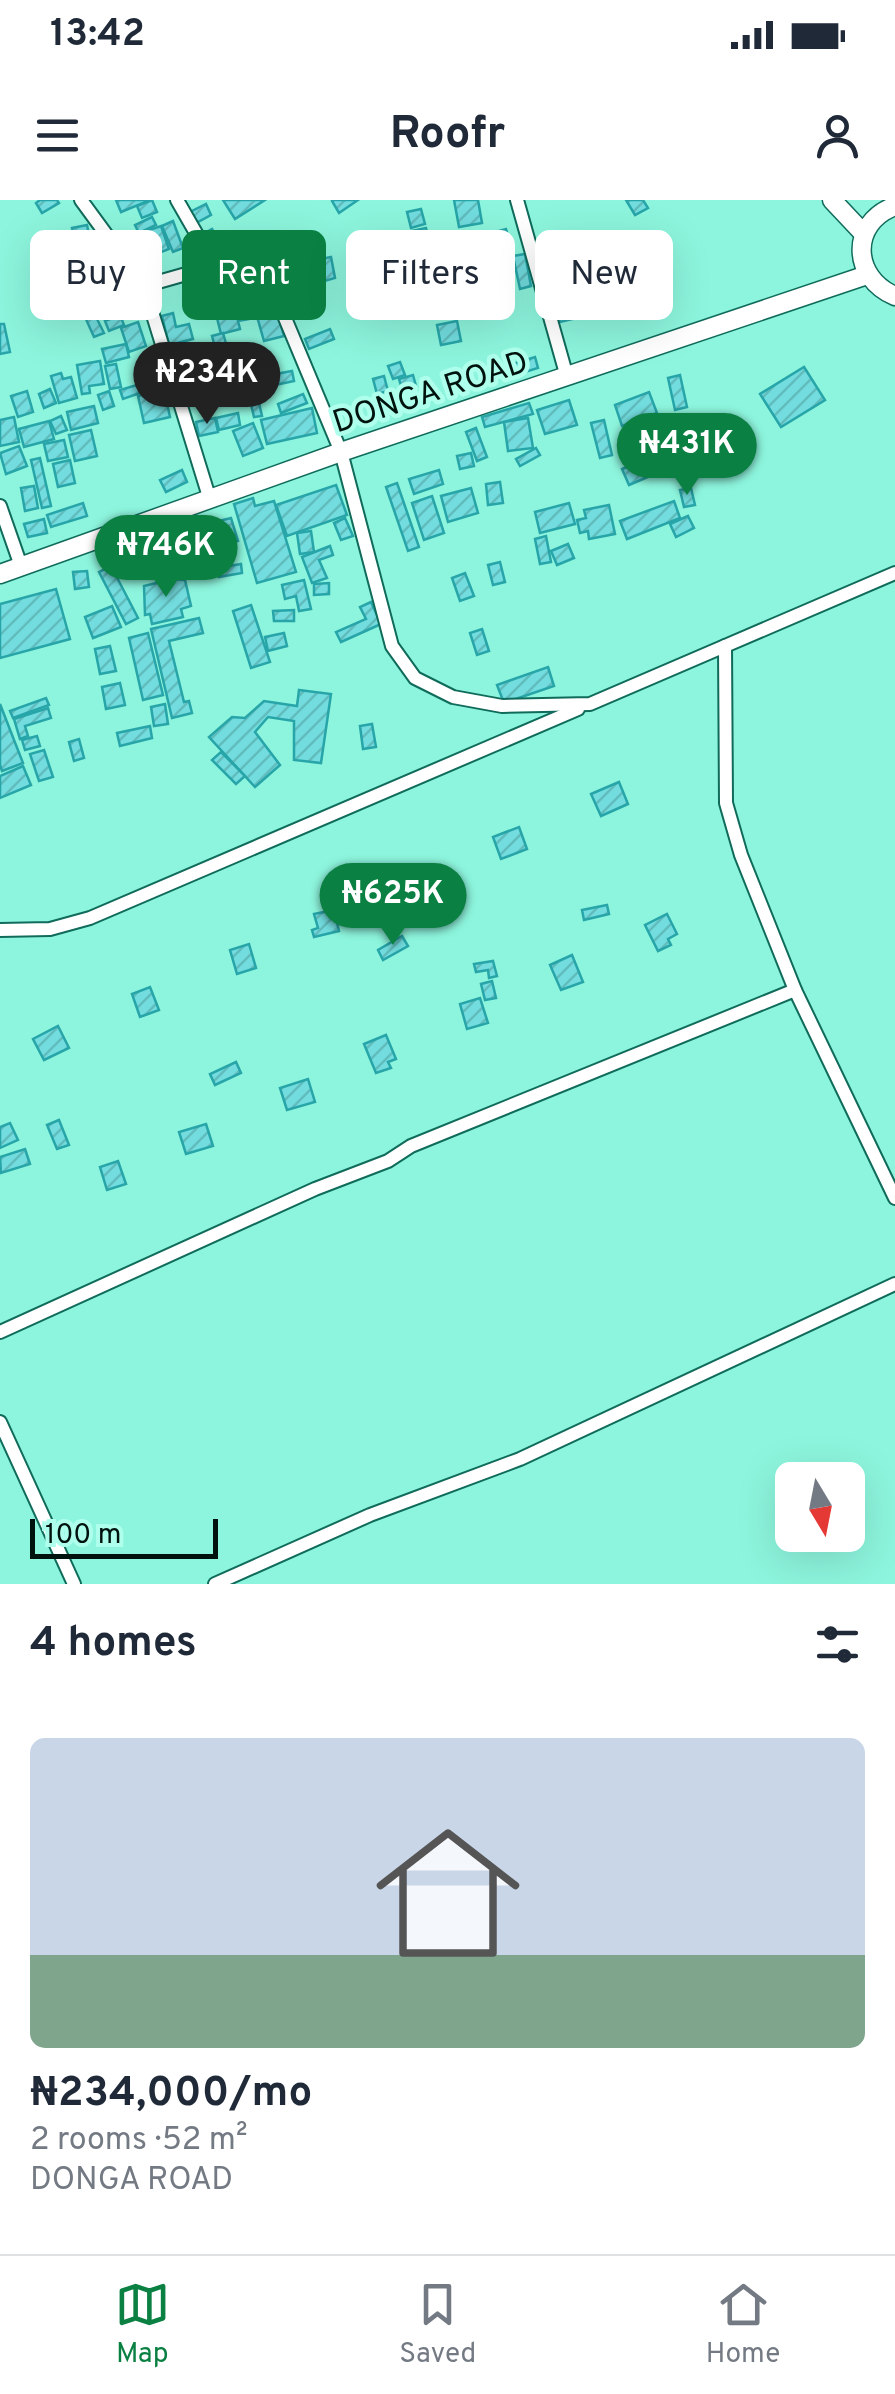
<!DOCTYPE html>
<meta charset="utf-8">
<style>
body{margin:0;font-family:Overpass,sans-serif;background:#f6f6f7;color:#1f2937;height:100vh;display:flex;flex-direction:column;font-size:38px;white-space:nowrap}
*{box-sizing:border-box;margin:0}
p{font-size:32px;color:#747a83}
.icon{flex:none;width:55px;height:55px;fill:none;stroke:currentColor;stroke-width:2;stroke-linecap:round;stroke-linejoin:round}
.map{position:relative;height:1384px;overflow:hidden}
.panel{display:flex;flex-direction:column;background:#fff;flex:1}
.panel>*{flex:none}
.guide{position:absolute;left:30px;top:30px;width:835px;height:90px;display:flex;gap:20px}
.needle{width:65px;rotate:170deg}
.fabs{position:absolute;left:775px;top:1262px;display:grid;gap:20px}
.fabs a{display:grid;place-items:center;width:90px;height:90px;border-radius:15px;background:#fff;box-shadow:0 10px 40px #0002;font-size:50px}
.scale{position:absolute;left:30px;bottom:25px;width:188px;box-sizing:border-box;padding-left:10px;border:5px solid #00120d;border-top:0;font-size:28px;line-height:35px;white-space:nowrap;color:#00120d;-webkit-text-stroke:8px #aeffeb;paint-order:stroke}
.price{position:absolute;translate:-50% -85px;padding:0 22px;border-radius:35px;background:#0b8043;color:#fff;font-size:32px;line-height:65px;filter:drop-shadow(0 2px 5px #0008)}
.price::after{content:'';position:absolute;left:50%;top:60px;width:30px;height:22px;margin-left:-15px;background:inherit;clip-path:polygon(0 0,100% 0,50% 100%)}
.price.current{background:#222;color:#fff}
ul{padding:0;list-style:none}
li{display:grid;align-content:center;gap:20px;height:530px;padding:0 30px}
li+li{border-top:2px solid #e0e1e3}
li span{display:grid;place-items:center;height:310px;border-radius:15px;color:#555}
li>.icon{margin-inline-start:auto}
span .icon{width:180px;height:180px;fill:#fffc;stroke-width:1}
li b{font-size:42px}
h2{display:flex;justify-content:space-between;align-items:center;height:120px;padding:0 30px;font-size:42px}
.pill{padding:0 35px;border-radius:15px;background:#fff;box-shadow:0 10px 40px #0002;font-size:35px;line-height:90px}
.pill.current{background:#0b8043;color:#fff}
.status{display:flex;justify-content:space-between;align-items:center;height:70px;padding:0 50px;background:#fff;direction:ltr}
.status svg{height:28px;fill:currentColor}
header{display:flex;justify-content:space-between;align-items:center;height:130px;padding:0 30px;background:#fff;font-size:45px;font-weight:700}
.menu{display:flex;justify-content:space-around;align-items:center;height:140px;border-top:2px solid #e0e1e3;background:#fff;font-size:28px;color:#747a83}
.menu a{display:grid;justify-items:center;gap:5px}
.menu .current{color:#0b8043}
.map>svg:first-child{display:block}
.building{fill:url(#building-hatch);stroke:#27a5a8;stroke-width:2.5}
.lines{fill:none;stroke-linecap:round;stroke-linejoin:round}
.street-casing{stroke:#106b5b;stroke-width:16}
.secondary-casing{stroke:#106b5b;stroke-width:21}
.street{stroke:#fff;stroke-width:12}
.secondary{stroke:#fff;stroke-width:18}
.labels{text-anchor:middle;stroke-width:9;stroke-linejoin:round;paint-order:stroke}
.street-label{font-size:32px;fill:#00120d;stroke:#aeffeb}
</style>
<div class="status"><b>13:42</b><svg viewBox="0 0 49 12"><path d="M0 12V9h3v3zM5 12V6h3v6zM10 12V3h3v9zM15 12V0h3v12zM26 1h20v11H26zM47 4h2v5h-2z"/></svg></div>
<header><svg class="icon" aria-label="menu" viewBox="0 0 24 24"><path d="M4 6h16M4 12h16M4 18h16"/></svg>Roofr<svg class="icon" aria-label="person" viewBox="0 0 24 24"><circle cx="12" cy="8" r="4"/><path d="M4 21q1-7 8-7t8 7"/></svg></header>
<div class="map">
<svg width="895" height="1384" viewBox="0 0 895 1384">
<defs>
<pattern id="building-hatch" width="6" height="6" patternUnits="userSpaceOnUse" patternTransform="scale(2.5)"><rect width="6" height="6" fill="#72dcde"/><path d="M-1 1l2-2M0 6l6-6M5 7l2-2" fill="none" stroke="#61bcbd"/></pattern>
</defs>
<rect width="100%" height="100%" fill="#8df5dd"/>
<!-- building -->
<g class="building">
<path d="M40,0H57L59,3L42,13L36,3Z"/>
<path d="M116,0H148V1L121,12Z"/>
<path d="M152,0L157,12L142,18L137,6Z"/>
<path d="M223,0H265L235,19Z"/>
<path d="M358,0L339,13L332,1L333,0Z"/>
<path d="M454,0H478L482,23L459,27Z"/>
<path d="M626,0H643L648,8L635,15Z"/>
<path d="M206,4L211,15L196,23L190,12Z"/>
<path d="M421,9L425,24L411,28L407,12Z"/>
<path d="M152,17L156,25L139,33L135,25Z"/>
<path d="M173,21L183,48L173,52L162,26Z"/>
<path d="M87,25L90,40L76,43L72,28Z"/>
<path d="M161,26L169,49L140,60L137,34Z"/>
<path d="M426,28L430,45L416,47L412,31Z"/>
<path d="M212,29L228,55L217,61L202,35Z"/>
<path d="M506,29L510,42L494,47L497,56L483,60L481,54L458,61L452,44Z"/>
<path d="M317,41L320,59L304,61L301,44Z"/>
<path d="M84,45L89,56L75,62L71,51Z"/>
<path d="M97,45L104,74L93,77L87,47Z"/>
<path d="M431,49L437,80L420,84L417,71L423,69L420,52Z"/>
<path d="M525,54L531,86L520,89L513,56Z"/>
<path d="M331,57L335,78L325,81L321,59Z"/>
<path d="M302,65L307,90L288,95L282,69Z"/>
<path d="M109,73L115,85L99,92L93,80Z"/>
<path d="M93,85L96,94L120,87L123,98L82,109L77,89Z"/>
<path d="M567,86L569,97L554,99L552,88Z"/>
<path d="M273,99L284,136L264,141L256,113L250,114L247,106Z"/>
<path d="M568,105L572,119L560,122L557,108Z"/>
<path d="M247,107L249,119L238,121L240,129L221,134L216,114Z"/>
<path d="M94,113L104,133L94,137L85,117Z"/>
<path d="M173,113L176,127L189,124L193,139L169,145L162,116Z"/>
<path d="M120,115L124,125L109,131L105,121Z"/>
<path d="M457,121L461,141L441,145L437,125Z"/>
<path d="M138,122L146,146L129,152L121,128Z"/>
<path d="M0,124H4L10,152L0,154Z"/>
<path d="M330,129L334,139L309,149L305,139Z"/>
<path d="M223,133L231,161L185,173L181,159L194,156L196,163L205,161L202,150L215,147L212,136Z"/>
<path d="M126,144L129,157L106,163L102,149Z"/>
<path d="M197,144L199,152L178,159L175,151Z"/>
<path d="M153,156L157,177L146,179L141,159Z"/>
<path d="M535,157L538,168L512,176L509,165Z"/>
<path d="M100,161L104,184L89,186L90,193L82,194L77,165Z"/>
<path d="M400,162L405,175L393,179L388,166Z"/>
<path d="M116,164L121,187L110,189L105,166Z"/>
<path d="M250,166L257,186L247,190L239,170Z"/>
<path d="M226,167L230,182L193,193L188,179Z"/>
<path d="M804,167L825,200L781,227L760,194Z"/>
<path d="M292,171L294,181L261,188L259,177Z"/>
<path d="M61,173L63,179L71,177L77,198L59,203L51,176Z"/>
<path d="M413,175L416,186L402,189L399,179Z"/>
<path d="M680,175L687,207L675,210L668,178Z"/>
<path d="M384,176L388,191L377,194L373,179Z"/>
<path d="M235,181L240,193L217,201L213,189Z"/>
<path d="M140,184L143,192L123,199L120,190Z"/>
<path d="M50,189L56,203L44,208L39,194Z"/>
<path d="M164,190L170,217L144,223L138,196Z"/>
<path d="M27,191L33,212L18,217L11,196Z"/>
<path d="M109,191L114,206L103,210L98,195Z"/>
<path d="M649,192L657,213L622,226L615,205Z"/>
<path d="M257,194L262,216L254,217L249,196Z"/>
<path d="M303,194L307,203L281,213L278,204Z"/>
<path d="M569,200L577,225L545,234L537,210Z"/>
<path d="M529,203L533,214L485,227L482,217Z"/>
<path d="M94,206L98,223L71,230L67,212Z"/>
<path d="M312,208L317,233L267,244L261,220Z"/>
<path d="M238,213L240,225L219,230L216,218Z"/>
<path d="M61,216L67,230L56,234L50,221Z"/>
<path d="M14,217L19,242L0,246V220Z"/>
<path d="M215,218L218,232L199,236L196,222Z"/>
<path d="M528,218L533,248L508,251L504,222Z"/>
<path d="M604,220L612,255L600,258L591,223Z"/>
<path d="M49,221L54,239L24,247L19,229Z"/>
<path d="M253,223L263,248L243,256L233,231Z"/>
<path d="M476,228L487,257L477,261L466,232Z"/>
<path d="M664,229L669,241L642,253L636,241Z"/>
<path d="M91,230L97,256L75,261L69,235Z"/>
<path d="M64,240L68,257L48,261L44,244Z"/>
<path d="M19,246L27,266L6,274L0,253Z"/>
<path d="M536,248L540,255L520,266L516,259Z"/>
<path d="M671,248L678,264L629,285L622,269Z"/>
<path d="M471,253L474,266L460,269L457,256Z"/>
<path d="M40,258L51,306L42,308L31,260Z"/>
<path d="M70,260L75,283L58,287L53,264Z"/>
<path d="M182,270L187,282L166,292L160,280Z"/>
<path d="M439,270L443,284L414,294L409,279Z"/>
<path d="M500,282L503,303L488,305L486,284Z"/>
<path d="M397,283L419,347L408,351L386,287Z"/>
<path d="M336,285L347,315L287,336L276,305Z"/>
<path d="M34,286L38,308L25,311L21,288Z"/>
<path d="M471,288L478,313L448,322L441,296Z"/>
<path d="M691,288L695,305L684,307L680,290Z"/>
<path d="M432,296L444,333L424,340L412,303Z"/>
<path d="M253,298L255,306L274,301L296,372L257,383L234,304Z"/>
<path d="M674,301L680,318L627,339L620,321Z"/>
<path d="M83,303L87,316L51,327L47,315Z"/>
<path d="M569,303L575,324L540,333L535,312Z"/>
<path d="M609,305L615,334L589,339L588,331L580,333L577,320L586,318L584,310Z"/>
<path d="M688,316L694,328L676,337L670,324Z"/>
<path d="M231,318L238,341L212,349L208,335L218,332L215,322Z"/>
<path d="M345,318L353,336L341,340L334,323Z"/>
<path d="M44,319L47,333L28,337L24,324Z"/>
<path d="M311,331L314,352L300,354L297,333Z"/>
<path d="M546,336L551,362L540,364L535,339Z"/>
<path d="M568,344L574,358L557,365L551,351Z"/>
<path d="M330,346L333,355L319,360L327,378L312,383L302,357Z"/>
<path d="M500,362L505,382L493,385L488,365Z"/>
<path d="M241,364L242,373L219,377L217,368Z"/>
<path d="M111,366L138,418L126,424L99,372Z"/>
<path d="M87,371L89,387L75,389L73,372Z"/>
<path d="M465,373L474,396L460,401L452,378Z"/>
<path d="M173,379L185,380L191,406L181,409L183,417L152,424L150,414L145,415L144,386Z"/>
<path d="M304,380L311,409L299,411L296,396L285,399L282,385Z"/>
<path d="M329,383V394L314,395V384Z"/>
<path d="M56,389L70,439L0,458V404Z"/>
<path d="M371,402L381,424L341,442L336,432L366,419L360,407Z"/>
<path d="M251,405L270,462L251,468L233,411Z"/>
<path d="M112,406L121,427L93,438L85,417Z"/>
<path d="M294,410V421H274L273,411Z"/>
<path d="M199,418L203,433L169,441L184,502L189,501L192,513L172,518L151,429Z"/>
<path d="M482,429L489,451L477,455L470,433Z"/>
<path d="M148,433L163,495L143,500L129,438Z"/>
<path d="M284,433L287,446L268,451L265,437Z"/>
<path d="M110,446L116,471L100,474L95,449Z"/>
<path d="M548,467L554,486L504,503L497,485Z"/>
<path d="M120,483L125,505L106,509L102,487Z"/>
<path d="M299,490L331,494L321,563L294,560V521L268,517L255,532L280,565L255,587L209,537L232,517L245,518L264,501L297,506Z"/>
<path d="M46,498L49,505L13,518L10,511Z"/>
<path d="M0,504L23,563L2,571L0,565Z"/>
<path d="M165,504L168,524L154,526L151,507Z"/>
<path d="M48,508L51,518L25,526L28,536L20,539L14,519Z"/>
<path d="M372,524L376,547L363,549L360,526Z"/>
<path d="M150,526L152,538L120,546L117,533Z"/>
<path d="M37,536L40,546L25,550L22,540Z"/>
<path d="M79,539L84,558L74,561L69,542Z"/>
<path d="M44,550L53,577L39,581L30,554Z"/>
<path d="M221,552L245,576L236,584L212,560Z"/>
<path d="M23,566L31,585L0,598V576Z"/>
<path d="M619,582L628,604L601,616L591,594Z"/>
<path d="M519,627L527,649L501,659L493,637Z"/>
<path d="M432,665L441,686L413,698L404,677Z"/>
<path d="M607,705L609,714L584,720L582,710Z"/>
<path d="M334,710L339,731L314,737L312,730L318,728L314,714Z"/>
<path d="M667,714L677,734L668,739L671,745L658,751L645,725Z"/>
<path d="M402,736L408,746L383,760L378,750Z"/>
<path d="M249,744L256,768L237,774L230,750Z"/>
<path d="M572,755L583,782L561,790L550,765Z"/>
<path d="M493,761L497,776L489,778L488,770L476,772L474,764Z"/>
<path d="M492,781L496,798L485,800L481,784Z"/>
<path d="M150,787L159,810L140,817L132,794Z"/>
<path d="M480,798L488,823L467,829L460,804Z"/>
<path d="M58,826L69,848L44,860L33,839Z"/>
<path d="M386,835L396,859L388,862L391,868L376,873L364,844Z"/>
<path d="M236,862L241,873L215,885L210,874Z"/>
<path d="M308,879L315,902L287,910L280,888Z"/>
<path d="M59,920L69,945L57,949L47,925Z"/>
<path d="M10,923L18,940L0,948V927Z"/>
<path d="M206,924L213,946L186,954L179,932Z"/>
<path d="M25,949L30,964L1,973L0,957Z"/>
<path d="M118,961L126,984L107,990L100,967Z"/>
</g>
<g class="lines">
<defs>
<g id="street">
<path d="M81,0L144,86L210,300"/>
<path d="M177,0L216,68"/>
<path d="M517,0L567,177"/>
<path d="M144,86L246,57L262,63L341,252L392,446L415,478L453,497L502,506L590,504L725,446"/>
<path d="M0,306L21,366"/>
<path d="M895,373L725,446L726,603L741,655L795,790L895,998"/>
<path d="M0,730L50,729L90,718L578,509"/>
<path d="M0,1132L315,989L388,961L411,946L795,790"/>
<path d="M0,1222L74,1384"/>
<path d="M215,1384L370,1315L520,1259L895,1084"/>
</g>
<g id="secondary">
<path d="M832,0L864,34"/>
<path d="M895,6C849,23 852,78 895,96"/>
<path d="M0,374L341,252L867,75"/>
</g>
</defs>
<!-- street casing -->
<use href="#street" class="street-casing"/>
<!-- secondary casing -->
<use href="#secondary" class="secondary-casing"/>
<!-- street -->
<use href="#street" class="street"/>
<!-- secondary -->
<use href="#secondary" class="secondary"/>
</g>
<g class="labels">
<!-- street labels -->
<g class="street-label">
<text transform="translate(430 191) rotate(-18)" y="11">DONGA ROAD</text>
</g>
</g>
</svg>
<div class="fabs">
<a><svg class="needle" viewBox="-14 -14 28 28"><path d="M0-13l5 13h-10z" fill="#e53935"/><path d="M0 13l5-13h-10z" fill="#747a83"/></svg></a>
</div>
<div class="scale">100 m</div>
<b class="price current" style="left:207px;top:227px">₦234K</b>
<b class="price" style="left:687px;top:298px">₦431K</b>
<b class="price" style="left:166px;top:400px">₦746K</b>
<b class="price" style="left:393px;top:748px">₦625K</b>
<div class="guide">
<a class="pill">Buy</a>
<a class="pill current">Rent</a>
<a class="pill">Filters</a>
<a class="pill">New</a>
</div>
</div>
<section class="panel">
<h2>4 homes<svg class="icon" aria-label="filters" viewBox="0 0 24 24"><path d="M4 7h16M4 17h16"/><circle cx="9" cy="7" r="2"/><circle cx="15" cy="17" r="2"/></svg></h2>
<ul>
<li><span style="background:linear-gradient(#c9d6e8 70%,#7fa58c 0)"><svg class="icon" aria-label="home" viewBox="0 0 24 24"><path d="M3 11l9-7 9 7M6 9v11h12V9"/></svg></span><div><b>₦234,000/mo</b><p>2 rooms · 52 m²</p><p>DONGA ROAD</p></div></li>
</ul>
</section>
<nav class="menu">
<a class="current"><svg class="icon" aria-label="map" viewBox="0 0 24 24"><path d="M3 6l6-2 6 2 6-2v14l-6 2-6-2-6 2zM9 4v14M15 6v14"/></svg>Map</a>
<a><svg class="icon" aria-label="saved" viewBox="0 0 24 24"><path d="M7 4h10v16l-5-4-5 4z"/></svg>Saved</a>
<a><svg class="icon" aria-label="home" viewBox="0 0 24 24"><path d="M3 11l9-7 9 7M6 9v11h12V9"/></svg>Home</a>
</nav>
